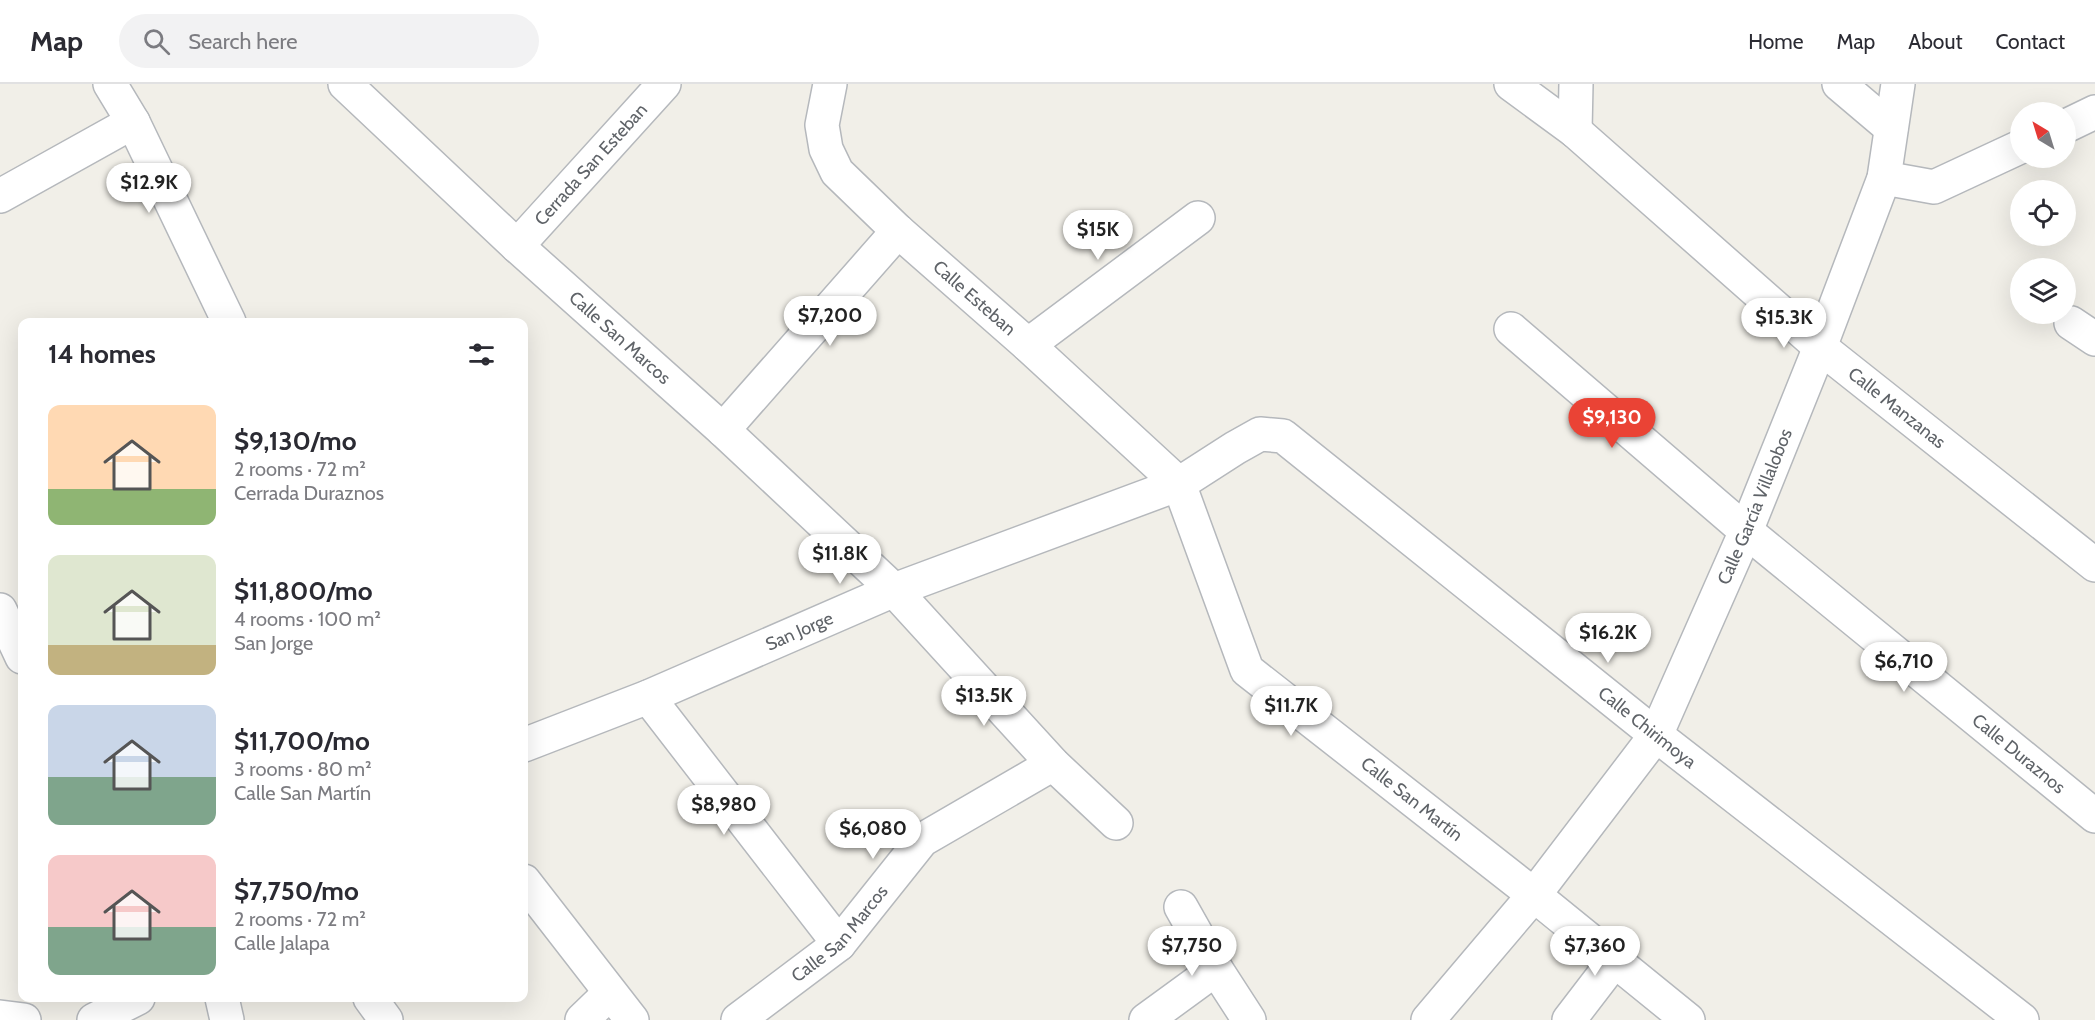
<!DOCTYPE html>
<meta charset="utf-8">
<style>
body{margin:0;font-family:Cabin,sans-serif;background:#f2f2f3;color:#2b2b33;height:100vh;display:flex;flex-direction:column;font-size:22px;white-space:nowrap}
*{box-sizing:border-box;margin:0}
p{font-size:20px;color:#7c7c81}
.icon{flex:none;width:33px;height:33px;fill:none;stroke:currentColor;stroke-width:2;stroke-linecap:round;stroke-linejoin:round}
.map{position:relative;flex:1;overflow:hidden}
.panel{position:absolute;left:18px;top:234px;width:510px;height:684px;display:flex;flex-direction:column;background:#fff;border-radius:12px;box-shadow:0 6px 24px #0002}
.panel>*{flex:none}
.needle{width:39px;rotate:322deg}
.buttons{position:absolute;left:2010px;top:18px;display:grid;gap:12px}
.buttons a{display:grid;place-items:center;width:66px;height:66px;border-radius:50%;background:#fff;box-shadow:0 6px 24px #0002;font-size:30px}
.price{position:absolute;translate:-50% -51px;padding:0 14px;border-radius:21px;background:#fff;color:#222;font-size:20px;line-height:39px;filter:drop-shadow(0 2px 3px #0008)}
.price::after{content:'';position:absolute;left:50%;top:36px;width:18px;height:14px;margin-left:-9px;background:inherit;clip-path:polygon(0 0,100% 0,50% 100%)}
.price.selected{background:#ea4335;color:#fff}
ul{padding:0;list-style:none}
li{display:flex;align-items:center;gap:18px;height:150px;padding:0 30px}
li span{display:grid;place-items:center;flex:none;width:168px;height:120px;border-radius:12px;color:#555}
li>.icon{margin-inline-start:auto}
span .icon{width:72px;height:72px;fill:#fffc;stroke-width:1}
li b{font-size:26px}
h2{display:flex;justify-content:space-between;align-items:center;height:72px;padding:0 30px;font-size:26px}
header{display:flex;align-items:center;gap:36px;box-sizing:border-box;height:84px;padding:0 30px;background:#fff;border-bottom:2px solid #e1e1e2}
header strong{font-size:28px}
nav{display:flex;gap:33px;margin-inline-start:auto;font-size:21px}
.search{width:420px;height:54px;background:#f2f2f3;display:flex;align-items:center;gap:15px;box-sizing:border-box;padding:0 21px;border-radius:33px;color:#7c7c81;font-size:22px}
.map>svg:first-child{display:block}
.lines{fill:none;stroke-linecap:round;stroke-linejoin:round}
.minor-casing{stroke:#b5b8bc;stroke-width:36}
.minor{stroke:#fff;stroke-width:33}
.labels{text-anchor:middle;stroke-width:5;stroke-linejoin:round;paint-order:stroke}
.street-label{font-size:18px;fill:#5f6368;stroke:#fff}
</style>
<header>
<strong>Map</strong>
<div class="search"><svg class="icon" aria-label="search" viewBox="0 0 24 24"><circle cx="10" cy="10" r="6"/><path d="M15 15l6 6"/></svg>Search here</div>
<nav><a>Home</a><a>Map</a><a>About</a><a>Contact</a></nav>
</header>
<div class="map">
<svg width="2095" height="936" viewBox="0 0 2095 936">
<rect width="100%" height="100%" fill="#f1efe8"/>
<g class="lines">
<defs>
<g id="minor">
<path d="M110,0L133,38L229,238"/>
<path id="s1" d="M345,0L517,162L723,346L894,506L1053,680L1116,739"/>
<path id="s2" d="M830,0L822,41L826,65L837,88L898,147L1028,261L1179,400L1247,586L1534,811L1688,936"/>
<path id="s3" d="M1511,0L1575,47L1820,263L2095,481"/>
<path d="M1839,0L1891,44"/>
<path d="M2066,42L2095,28"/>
<path d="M1575,47L1576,0"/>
<path d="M1884,94L1934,103L2020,63"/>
<path d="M0,112L133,38"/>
<path id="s4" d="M517,162L664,0"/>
<path d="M2071,239L2095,255"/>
<path id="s5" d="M1511,245L1746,447L2095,732"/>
<path d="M1028,261L1198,134"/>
<path d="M723,346L898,147"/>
<path d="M0,526L22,573"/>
<path d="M648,613L839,860"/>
<path id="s6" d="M524,661L648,613L894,506L1179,400L1235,364L1260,350L1283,352L1656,651L2022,936"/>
<path d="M524,797L632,936"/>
<path d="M1181,823L1216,885L1249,936"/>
<path d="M222,914L227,936"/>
<path d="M370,914L386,936"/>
<path d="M0,933L24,936"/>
<path d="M94,936L138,914"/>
<path d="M582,936L610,909"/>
<path id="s7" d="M738,936L839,860L922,756L1053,680"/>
<path d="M1146,936L1216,885"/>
<path id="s8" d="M1428,936L1534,811L1656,651L1746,447L1820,263L1884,94L1898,0"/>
<path d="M1569,936L1615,876"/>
</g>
</defs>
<!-- minor casing -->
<use href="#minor" class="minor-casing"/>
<!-- minor -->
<use href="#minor" class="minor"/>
</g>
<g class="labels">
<!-- street labels -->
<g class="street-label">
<text dy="6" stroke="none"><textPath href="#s4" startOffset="110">Cerrada San Esteban</textPath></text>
<text dy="6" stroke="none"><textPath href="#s2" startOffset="278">Calle Esteban</textPath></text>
<text dy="6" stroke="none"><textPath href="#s1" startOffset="374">Calle San Marcos</textPath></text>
<text dy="6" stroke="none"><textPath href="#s3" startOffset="504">Calle Manzanas</textPath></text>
<text dy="6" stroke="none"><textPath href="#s8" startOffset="614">Calle García Villalobos</textPath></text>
<text dy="6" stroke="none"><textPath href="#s6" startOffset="298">San Jorge</textPath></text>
<text dy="6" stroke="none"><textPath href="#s6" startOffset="1290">Calle Chirimoya</textPath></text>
<text dy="6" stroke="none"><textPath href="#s5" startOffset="662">Calle Duraznos</textPath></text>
<text dy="6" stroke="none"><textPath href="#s2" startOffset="962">Calle San Martín</textPath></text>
<text dy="6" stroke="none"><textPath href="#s7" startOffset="134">Calle San Marcos</textPath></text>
</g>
</g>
</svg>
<div class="buttons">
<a><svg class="needle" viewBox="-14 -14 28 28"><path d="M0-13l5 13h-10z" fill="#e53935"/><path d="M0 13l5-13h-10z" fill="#7c7c81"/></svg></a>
<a><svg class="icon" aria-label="locate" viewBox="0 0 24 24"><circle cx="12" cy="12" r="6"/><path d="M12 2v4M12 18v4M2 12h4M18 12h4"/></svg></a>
<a><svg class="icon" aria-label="layers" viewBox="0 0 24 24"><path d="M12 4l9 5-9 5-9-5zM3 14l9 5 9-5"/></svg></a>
</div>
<b class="price" style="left:149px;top:130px">$12.9K</b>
<b class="price" style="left:1098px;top:177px">$15K</b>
<b class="price" style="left:830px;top:263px">$7,200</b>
<b class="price" style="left:1784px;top:265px">$15.3K</b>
<b class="price selected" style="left:1612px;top:365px">$9,130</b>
<b class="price" style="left:840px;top:501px">$11.8K</b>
<b class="price" style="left:1608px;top:580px">$16.2K</b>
<b class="price" style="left:1904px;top:609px">$6,710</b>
<b class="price" style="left:984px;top:643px">$13.5K</b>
<b class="price" style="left:1291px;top:653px">$11.7K</b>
<b class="price" style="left:724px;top:752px">$8,980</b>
<b class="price" style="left:873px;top:776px">$6,080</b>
<b class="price" style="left:1192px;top:893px">$7,750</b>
<b class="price" style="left:1595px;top:893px">$7,360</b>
<section class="panel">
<h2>14 homes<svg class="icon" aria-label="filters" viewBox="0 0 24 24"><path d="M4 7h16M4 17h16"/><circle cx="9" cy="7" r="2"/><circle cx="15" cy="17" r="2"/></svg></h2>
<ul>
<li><span style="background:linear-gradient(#ffd9b3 70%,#8fb573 0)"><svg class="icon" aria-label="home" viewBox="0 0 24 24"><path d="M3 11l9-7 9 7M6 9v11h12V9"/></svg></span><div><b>$9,130/mo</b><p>2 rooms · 72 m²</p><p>Cerrada Duraznos</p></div></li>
<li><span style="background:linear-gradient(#dfe7d0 75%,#c2b280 0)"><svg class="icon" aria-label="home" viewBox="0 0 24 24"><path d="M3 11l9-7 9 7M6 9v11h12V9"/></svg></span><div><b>$11,800/mo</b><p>4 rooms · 100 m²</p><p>San Jorge</p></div></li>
<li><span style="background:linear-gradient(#c9d6e8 60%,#7fa58c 0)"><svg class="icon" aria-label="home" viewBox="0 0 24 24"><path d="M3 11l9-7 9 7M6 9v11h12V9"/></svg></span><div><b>$11,700/mo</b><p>3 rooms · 80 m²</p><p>Calle San Martín</p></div></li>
<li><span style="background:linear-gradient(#f6c9c9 60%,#7fa58c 0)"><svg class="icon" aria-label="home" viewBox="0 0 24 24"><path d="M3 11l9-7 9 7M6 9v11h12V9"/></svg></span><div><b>$7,750/mo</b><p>2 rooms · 72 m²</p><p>Calle Jalapa</p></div></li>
</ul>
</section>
</div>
